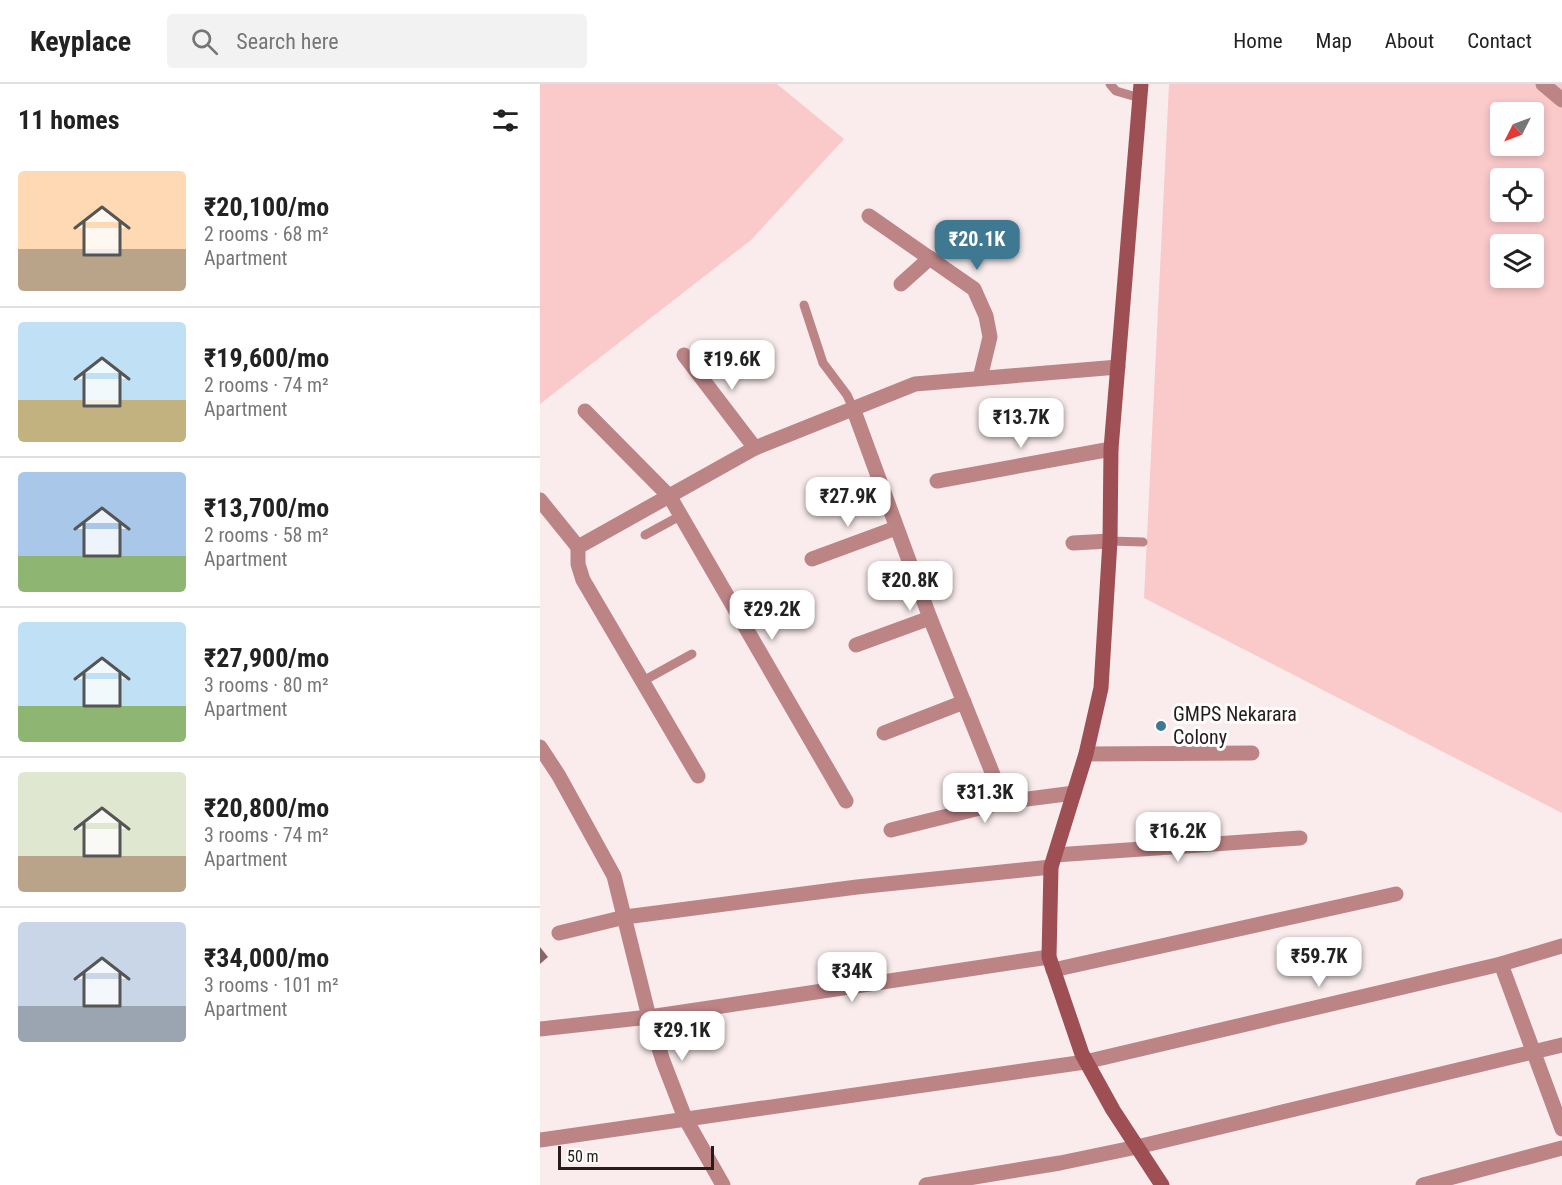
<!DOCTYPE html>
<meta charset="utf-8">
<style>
body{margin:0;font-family:"Roboto Condensed",sans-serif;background:#f2f2f2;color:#222;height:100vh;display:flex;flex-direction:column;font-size:22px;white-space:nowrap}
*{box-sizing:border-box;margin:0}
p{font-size:20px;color:#767676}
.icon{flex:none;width:33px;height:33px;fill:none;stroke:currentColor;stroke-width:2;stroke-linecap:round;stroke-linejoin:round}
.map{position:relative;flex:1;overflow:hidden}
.side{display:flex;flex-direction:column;background:#fff;width:540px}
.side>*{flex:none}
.needle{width:39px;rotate:228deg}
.tools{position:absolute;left:950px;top:18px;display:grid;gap:12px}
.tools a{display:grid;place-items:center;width:54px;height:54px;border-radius:6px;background:#fff;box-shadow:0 3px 9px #0003;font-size:30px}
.scale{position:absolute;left:18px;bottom:15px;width:156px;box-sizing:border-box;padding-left:6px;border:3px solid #271b1b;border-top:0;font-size:16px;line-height:21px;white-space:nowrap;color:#271b1b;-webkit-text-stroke:4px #fdfdfd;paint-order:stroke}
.price{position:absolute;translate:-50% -51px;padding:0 14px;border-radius:12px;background:#fff;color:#222;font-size:20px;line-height:39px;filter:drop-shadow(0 2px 3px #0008)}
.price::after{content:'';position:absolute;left:50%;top:36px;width:18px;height:14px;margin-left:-9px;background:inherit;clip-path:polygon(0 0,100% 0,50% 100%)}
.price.current{background:#3e7991;color:#fff}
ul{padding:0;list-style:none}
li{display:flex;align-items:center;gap:18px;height:150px;padding:0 18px}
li+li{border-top:2px solid #e0e0e0}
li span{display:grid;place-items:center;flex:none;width:168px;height:120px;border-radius:6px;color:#555}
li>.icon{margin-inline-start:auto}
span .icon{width:72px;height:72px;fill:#fffc;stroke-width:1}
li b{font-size:26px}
h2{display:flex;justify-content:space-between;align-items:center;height:72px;padding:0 18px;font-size:26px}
header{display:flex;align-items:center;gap:36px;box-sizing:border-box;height:84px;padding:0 30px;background:#fff;border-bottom:2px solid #e0e0e0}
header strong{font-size:28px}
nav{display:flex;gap:33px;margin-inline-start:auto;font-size:21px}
.search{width:420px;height:54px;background:#f2f2f2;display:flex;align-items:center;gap:15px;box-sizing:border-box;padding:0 21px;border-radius:6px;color:#767676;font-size:22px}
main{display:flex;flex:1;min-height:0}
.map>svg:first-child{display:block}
.green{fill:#fac9ca;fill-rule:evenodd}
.building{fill:#866869}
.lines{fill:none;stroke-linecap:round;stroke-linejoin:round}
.lane{stroke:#bd8486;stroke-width:9}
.street{stroke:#bd8486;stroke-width:15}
.secondary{stroke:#9e4f54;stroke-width:15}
.poi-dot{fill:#3e7991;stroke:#fdfdfd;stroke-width:2}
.labels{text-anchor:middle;stroke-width:6;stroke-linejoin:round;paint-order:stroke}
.poi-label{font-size:20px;fill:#271b1b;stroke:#fdfdfd;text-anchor:start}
</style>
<header>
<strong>Keyplace</strong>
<div class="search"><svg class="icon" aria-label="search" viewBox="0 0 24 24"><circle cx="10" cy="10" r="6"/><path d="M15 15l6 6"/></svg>Search here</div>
<nav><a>Home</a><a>Map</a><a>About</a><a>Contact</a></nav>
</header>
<main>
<section class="side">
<h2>11 homes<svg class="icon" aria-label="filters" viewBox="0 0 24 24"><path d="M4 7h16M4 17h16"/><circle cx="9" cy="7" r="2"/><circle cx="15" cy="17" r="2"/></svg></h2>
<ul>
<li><span style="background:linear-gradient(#ffd9b3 65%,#b9a48a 0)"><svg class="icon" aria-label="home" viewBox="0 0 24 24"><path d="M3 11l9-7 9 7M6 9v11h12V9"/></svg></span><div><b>₹20,100/mo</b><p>2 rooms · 68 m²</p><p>Apartment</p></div></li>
<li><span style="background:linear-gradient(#bfe0f5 65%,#c2b280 0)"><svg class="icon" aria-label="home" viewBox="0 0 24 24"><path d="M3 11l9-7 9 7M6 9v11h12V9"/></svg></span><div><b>₹19,600/mo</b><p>2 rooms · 74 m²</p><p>Apartment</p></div></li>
<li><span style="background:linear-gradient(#a9c7e8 70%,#8fb573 0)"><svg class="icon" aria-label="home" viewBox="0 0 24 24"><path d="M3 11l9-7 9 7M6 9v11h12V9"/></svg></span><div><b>₹13,700/mo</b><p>2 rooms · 58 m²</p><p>Apartment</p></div></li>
<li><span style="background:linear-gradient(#bfe0f5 70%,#8fb573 0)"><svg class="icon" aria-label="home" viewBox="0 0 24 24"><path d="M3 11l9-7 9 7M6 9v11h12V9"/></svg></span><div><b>₹27,900/mo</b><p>3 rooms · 80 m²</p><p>Apartment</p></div></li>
<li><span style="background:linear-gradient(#dfe7d0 70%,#b9a48a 0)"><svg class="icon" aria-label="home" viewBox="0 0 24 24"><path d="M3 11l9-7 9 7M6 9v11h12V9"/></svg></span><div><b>₹20,800/mo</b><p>3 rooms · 74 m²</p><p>Apartment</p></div></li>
<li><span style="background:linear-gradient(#c9d6e8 70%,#9aa5b1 0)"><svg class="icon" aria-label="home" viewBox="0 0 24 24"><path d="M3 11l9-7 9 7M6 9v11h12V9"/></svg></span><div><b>₹34,000/mo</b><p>3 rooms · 101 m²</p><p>Apartment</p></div></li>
</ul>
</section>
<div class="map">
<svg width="1022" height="1101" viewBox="0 0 1022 1101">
<rect width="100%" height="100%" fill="#faecec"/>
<!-- green -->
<g class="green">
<path d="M0,0H237L304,55L211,156L0,320Z"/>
<path d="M629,0H1022V729L604,514ZM960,28H993V62H960ZM960,94H993V128H960ZM960,160H993V194H960Z"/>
</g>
<!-- building -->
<path class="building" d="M0,863L8,873L0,880Z"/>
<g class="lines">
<!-- lane -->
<g class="lane">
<path d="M570,0L576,7L600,14"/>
<path d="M264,221L283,279L307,311L313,324"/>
<path d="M105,451L140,432"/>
<path d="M570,457L603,458"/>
<path d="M103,597L152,570"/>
</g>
<!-- street -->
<g class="street">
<path d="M1003,0L1022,16"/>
<path d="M329,132L434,205L446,232L450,253L440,294"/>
<path d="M361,200L390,174"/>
<path d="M144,271L215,364"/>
<path d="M313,324L390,534L464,718"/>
<path d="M45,327L130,413L306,717"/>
<path d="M397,397L571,365"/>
<path d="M0,416L38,463"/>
<path d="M533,459L570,457"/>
<path d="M272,475L356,444"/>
<path d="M316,561L390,534"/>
<path d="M344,649L424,618"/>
<path d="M0,663L19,692L74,792L109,933L123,977L145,1034L183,1101"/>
<path d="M546,670L712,669"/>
<path d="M158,692L43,496L38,480V463L215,364L375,300L578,283"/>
<path d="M351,746L464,718L534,709"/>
<path d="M515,771L760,754"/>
<path d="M19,849L85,833L317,803L511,783"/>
<path d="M961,880L1022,1045"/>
<path d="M513,886L856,810"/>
<path d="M0,945L109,933L509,873"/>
<path d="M0,1056L545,978L961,880L1022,862"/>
<path d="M386,1101L520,1079L597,1063L1022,961"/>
<path d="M883,1101L1022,1064"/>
</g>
<!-- secondary -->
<path class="secondary" d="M601,0L571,365L570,457L561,604L546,670L511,783L509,873L542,970L573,1026L622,1101"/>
</g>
<!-- markers -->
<circle class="poi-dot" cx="621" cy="642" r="6"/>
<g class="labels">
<!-- poi labels -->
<g class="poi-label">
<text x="633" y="637">GMPS Nekarara<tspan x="633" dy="23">Colony</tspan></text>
</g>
</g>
</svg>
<div class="tools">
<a><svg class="needle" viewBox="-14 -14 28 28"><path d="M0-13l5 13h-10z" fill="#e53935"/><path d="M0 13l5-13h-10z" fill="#767676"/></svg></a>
<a><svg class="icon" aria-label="locate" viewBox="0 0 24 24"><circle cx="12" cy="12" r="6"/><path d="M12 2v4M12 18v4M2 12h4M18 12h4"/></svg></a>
<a><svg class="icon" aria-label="layers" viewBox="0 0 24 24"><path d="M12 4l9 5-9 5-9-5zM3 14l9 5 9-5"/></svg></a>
</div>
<div class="scale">50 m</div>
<b class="price current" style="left:437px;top:187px">₹20.1K</b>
<b class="price" style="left:192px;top:307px">₹19.6K</b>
<b class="price" style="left:481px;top:365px">₹13.7K</b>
<b class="price" style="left:308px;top:444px">₹27.9K</b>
<b class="price" style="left:370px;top:528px">₹20.8K</b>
<b class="price" style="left:232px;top:557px">₹29.2K</b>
<b class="price" style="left:445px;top:740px">₹31.3K</b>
<b class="price" style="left:638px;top:779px">₹16.2K</b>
<b class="price" style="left:779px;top:904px">₹59.7K</b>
<b class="price" style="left:312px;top:919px">₹34K</b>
<b class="price" style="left:142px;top:978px">₹29.1K</b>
</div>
</main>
